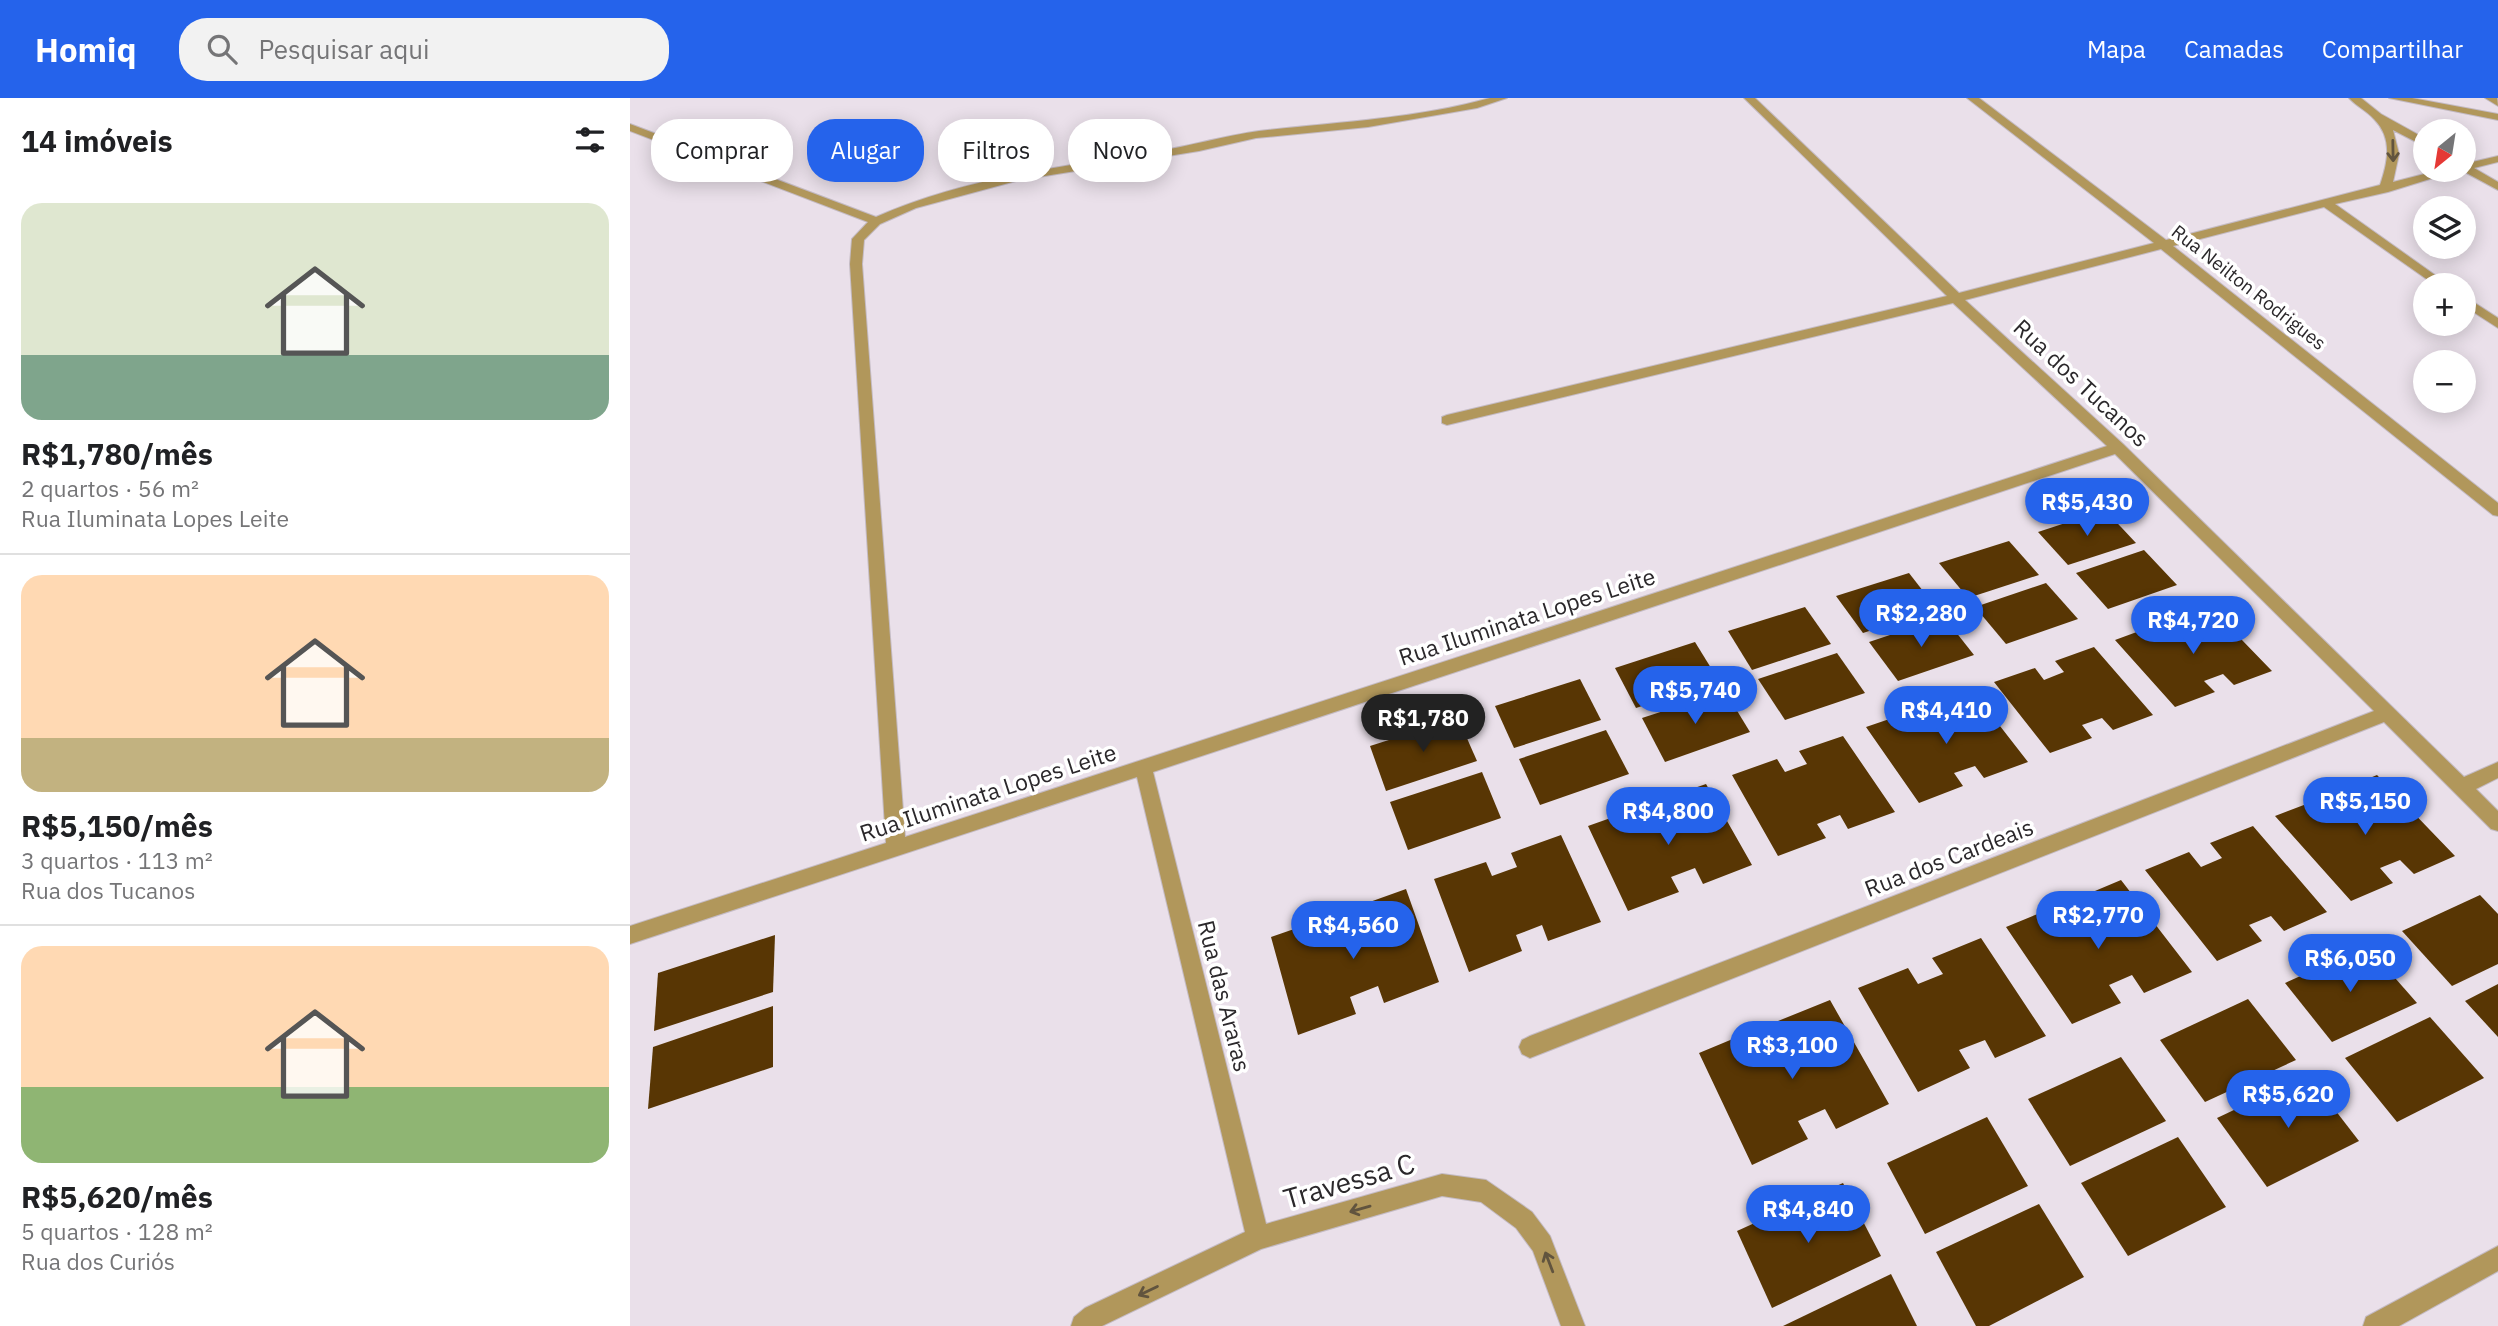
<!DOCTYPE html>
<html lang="pt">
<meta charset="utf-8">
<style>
body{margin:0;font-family:"IBM Plex Sans",sans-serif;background:#f2f2f2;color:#202124;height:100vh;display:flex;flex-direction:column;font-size:26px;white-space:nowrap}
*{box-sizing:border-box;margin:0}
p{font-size:23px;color:#757577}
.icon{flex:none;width:38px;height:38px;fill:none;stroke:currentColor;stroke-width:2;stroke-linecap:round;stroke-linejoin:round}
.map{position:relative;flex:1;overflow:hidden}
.drawer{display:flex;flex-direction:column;background:#fff;width:630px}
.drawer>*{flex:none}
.banner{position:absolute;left:21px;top:21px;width:665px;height:63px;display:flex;gap:14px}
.needle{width:46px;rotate:210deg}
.buttons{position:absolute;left:1783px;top:21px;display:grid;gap:14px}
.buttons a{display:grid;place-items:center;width:63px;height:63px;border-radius:50%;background:#fff;box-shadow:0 4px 18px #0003;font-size:35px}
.price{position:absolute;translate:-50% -60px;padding:0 16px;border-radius:24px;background:#2563eb;color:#fff;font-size:23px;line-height:46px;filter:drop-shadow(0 2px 4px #0008)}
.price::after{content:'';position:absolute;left:50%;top:42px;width:21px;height:16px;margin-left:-10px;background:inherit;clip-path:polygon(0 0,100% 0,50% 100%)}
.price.selected{background:#222;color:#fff}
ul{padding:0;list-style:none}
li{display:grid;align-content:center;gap:14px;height:371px;padding:0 21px}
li+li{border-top:2px solid #e0e0e0}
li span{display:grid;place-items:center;height:217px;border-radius:21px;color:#555}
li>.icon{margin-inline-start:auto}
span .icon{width:126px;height:126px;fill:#fffc;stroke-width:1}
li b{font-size:30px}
h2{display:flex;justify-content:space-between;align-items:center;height:84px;padding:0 21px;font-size:30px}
.chip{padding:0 24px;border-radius:28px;background:#fff;box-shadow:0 4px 18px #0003;font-size:24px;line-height:63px}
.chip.selected{background:#2563eb;color:#fff}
header{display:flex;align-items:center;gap:42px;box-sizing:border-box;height:98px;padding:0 35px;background:#2563eb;color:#fff}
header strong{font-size:33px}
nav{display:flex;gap:38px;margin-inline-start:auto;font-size:24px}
.search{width:490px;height:63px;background:#f2f2f2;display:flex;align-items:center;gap:18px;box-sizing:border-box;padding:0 24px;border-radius:28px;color:#757577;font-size:26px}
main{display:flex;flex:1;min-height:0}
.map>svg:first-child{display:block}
.building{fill:#583604}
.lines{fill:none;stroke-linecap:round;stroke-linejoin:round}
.minor-casing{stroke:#c4bbc4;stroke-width:2}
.minor{fill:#b1975b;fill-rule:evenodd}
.oneway{stroke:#61543e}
.labels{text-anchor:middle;stroke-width:7;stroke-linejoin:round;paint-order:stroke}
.far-street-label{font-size:19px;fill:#2b282b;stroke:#fff}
.street-label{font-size:23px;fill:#2b282b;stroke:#fff}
.near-street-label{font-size:28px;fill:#2b282b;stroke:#fff}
</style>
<header>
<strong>Homiq</strong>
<div class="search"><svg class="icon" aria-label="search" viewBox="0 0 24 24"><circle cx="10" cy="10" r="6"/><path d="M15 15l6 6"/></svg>Pesquisar aqui</div>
<nav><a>Mapa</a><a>Camadas</a><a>Compartilhar</a></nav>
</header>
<main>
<section class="drawer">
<h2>14 imóveis<svg class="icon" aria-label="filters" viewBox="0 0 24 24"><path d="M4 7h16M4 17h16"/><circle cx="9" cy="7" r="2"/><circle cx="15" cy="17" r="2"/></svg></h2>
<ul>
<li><span style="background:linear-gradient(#dfe7d0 70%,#7fa58c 0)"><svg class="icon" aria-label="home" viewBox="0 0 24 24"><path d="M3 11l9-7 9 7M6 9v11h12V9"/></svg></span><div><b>R$1,780/mês</b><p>2 quartos · 56 m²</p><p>Rua Iluminata Lopes Leite</p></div></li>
<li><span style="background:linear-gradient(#ffd9b3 75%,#c2b280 0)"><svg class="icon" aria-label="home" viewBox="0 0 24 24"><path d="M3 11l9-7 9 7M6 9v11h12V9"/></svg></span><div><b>R$5,150/mês</b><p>3 quartos · 113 m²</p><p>Rua dos Tucanos</p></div></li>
<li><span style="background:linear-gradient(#ffd9b3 65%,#8fb573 0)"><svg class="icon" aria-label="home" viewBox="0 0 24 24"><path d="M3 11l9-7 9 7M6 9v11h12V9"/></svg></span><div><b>R$5,620/mês</b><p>5 quartos · 128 m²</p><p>Rua dos Curiós</p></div></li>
</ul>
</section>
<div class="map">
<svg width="1868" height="1228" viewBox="0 0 1868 1228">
<rect width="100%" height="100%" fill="#eae0ea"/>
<!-- building -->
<g class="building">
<path d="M1475,412L1506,445L1438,467L1408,434Z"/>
<path d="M1379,443L1409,477L1338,500L1309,465Z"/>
<path d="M1514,452L1547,487L1478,511L1446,475Z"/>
<path d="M1279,475L1307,511L1233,535L1206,498Z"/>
<path d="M1416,485L1448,521L1376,546L1345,509Z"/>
<path d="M1579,508L1642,573L1604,587L1593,576L1574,583L1585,594L1545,609L1485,542L1523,528L1533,539L1552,532L1542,522Z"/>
<path d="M1175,509L1201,546L1122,572L1098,533Z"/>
<path d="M1314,519L1344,557L1268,583L1239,544Z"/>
<path d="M1065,544L1089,583L1006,610L985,570Z"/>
<path d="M1464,549L1523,617L1483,632L1472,620L1452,627L1462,640L1420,655L1364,584L1405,570L1414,582L1434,574L1425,563Z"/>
<path d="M1207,555L1235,595L1155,622L1128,581Z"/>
<path d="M950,581L971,622L884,650L865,608Z"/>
<path d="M1342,592L1398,664L1354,680L1345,668L1324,675L1333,688L1289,705L1236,629L1280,614L1289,626L1309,619L1301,607Z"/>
<path d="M1095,593L1120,634L1035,664L1012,620Z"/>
<path d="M828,620L847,663L756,693L740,648Z"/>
<path d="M976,632L999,676L910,707L889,661Z"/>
<path d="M1213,638L1265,714L1218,731L1210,717L1187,726L1196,740L1148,758L1102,677L1147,661L1155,674L1177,666L1169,653Z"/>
<path d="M852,674L871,720L778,752L760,704Z"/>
<path d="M1747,677L1825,758L1784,776L1770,762L1750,770L1763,785L1721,803L1645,718L1687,702L1699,716L1719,708L1706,694Z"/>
<path d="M1076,686L1122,767L1073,786L1065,770L1041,779L1049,794L998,813L958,728L1006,711L1013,724L1037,716L1030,702Z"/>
<path d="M1623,728L1697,814L1654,833L1641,818L1619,827L1632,843L1587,863L1515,772L1559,754L1571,769L1592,760L1580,745Z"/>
<path d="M931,737L971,824L918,843L912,827L886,837L892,853L839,874L804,781L856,764L862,778L887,769L881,755Z"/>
<path d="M1491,782L1562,874L1514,895L1502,877L1479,887L1491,905L1442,926L1376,829L1422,810L1434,825L1457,816L1446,801Z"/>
<path d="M776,791L809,884L754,905L748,888L720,899L726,916L668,937L641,839L696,820L701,836L728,826L723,810Z"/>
<path d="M1850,797L1868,816V866L1822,888L1772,833Z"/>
<path d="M145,837L143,894L24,933L28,875Z"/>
<path d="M1351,840L1416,938L1365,960L1355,942L1329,952L1340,970L1288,994L1228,890L1278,870L1288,886L1313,876L1302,860Z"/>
<path d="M1737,848L1787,905L1702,944L1655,885Z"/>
<path d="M1868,886V939L1835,903Z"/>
<path d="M1618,901L1666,962L1575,1004L1530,942Z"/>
<path d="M1200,902L1259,1006L1206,1031L1195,1011L1168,1023L1178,1041L1122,1067L1069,955L1122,933L1132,951L1158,940L1148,923Z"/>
<path d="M143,908V969L18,1011L23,949Z"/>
<path d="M1800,919L1854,980L1767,1024L1715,960Z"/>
<path d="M1491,959L1536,1023L1440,1068L1398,1001Z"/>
<path d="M1678,977L1729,1043L1637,1089L1587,1020Z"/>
<path d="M1357,1019L1398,1088L1295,1136L1257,1065Z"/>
<path d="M1548,1039L1596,1109L1498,1158L1451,1085Z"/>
<path d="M1213,1085L1251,1158L1142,1210L1107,1133Z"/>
<path d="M1409,1106L1454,1179L1359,1228H1346L1306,1154Z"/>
<path d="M1261,1176L1287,1228H1153Z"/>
</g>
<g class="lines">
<defs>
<g id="minor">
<path d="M860,0H877L847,10L738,29L626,40L569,53L390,82L286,110L250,126L234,142L232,166L275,739L1477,348L1323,205L817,327L812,325V319L817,317L1317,198L1114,0H1125L1329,195L1524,145L1337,0H1349L1536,142L1750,87C1758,64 1763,40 1744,21C1737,13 1726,8 1719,0H1731L1751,16L1796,41V49L1763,32L1769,56L1763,84L1810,72H1829L1758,94L1705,106L1819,187H1805L1694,109L1543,148L1868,405V418L1863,417L1531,151L1335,202L1493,346L1834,679L1868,664V680L1846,691L1868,713V733L1861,731L1754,624L900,960L892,956L889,949L892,942L900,938L1744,613L1485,356L523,674L636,1126L812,1076L856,1082L902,1114L920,1138L955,1228H931L903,1153L886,1130L851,1104L812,1098L631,1151L472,1228H441L444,1219L455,1210L615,1134L507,679L0,846V828L256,745L220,166L222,141L238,124L0,33V26L246,119C333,80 431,69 524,54C559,48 594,38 629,33C706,24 785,21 860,0Z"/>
<path d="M1759,0H1782L1868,16V22Z"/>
<path d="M1855,0H1867L1868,8Z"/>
<path d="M1868,58V64L1844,70L1868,84V92L1831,72H1834V66Z"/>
<path d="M1834,198L1868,220V230L1834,208Z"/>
<path d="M1868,1148V1173L1769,1228H1733L1736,1219Z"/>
</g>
</defs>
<!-- minor casing -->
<use href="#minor" class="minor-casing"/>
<!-- minor -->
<use href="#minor" class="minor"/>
</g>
<!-- one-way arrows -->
<defs><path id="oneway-shaft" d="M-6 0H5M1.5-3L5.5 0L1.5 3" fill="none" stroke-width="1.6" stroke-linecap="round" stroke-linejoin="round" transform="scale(1.75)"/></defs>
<g class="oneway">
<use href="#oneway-shaft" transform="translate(1763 53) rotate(89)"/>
<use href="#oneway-shaft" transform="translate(730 1111) rotate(164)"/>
<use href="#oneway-shaft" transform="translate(919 1164) rotate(-111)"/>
<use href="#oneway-shaft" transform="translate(518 1193) rotate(154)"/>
</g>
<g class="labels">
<!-- far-street labels -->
<g class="far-street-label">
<text transform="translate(1619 189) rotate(38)" y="7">Rua Neilton Rodrigues</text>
</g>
<!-- street labels -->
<g class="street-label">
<text transform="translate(1451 285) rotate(43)" y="8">Rua dos Tucanos</text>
<text transform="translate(897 519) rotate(-18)" y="8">Rua Iluminata Lopes Leite</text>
<text transform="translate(358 695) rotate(-18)" y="8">Rua Iluminata Lopes Leite</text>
<text transform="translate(1319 760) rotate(-21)" y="8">Rua dos Cardeais</text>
<text transform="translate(594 898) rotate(76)" y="8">Rua das Araras</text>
</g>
<!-- near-street labels -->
<g class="near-street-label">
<text transform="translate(719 1083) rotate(-16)" y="10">Travessa C</text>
</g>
</g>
</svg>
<div class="buttons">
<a><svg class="needle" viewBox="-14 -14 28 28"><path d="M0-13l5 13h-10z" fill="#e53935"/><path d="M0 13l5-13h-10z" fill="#757577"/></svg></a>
<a><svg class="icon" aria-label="layers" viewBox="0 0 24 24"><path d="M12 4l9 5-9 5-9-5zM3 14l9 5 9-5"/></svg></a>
<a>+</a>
<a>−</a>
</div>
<b class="price" style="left:1457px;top:440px">R$5,430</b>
<b class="price" style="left:1291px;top:551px">R$2,280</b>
<b class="price" style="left:1563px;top:558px">R$4,720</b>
<b class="price" style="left:1065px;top:628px">R$5,740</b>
<b class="price" style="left:1316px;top:648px">R$4,410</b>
<b class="price selected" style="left:793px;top:656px">R$1,780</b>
<b class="price" style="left:1735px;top:739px">R$5,150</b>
<b class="price" style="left:1038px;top:749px">R$4,800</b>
<b class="price" style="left:1468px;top:853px">R$2,770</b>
<b class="price" style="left:723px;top:863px">R$4,560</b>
<b class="price" style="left:1720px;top:896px">R$6,050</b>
<b class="price" style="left:1162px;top:983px">R$3,100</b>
<b class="price" style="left:1658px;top:1032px">R$5,620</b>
<b class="price" style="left:1178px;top:1147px">R$4,840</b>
<div class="banner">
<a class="chip">Comprar</a>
<a class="chip selected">Alugar</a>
<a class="chip">Filtros</a>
<a class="chip">Novo</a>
</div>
</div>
</main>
